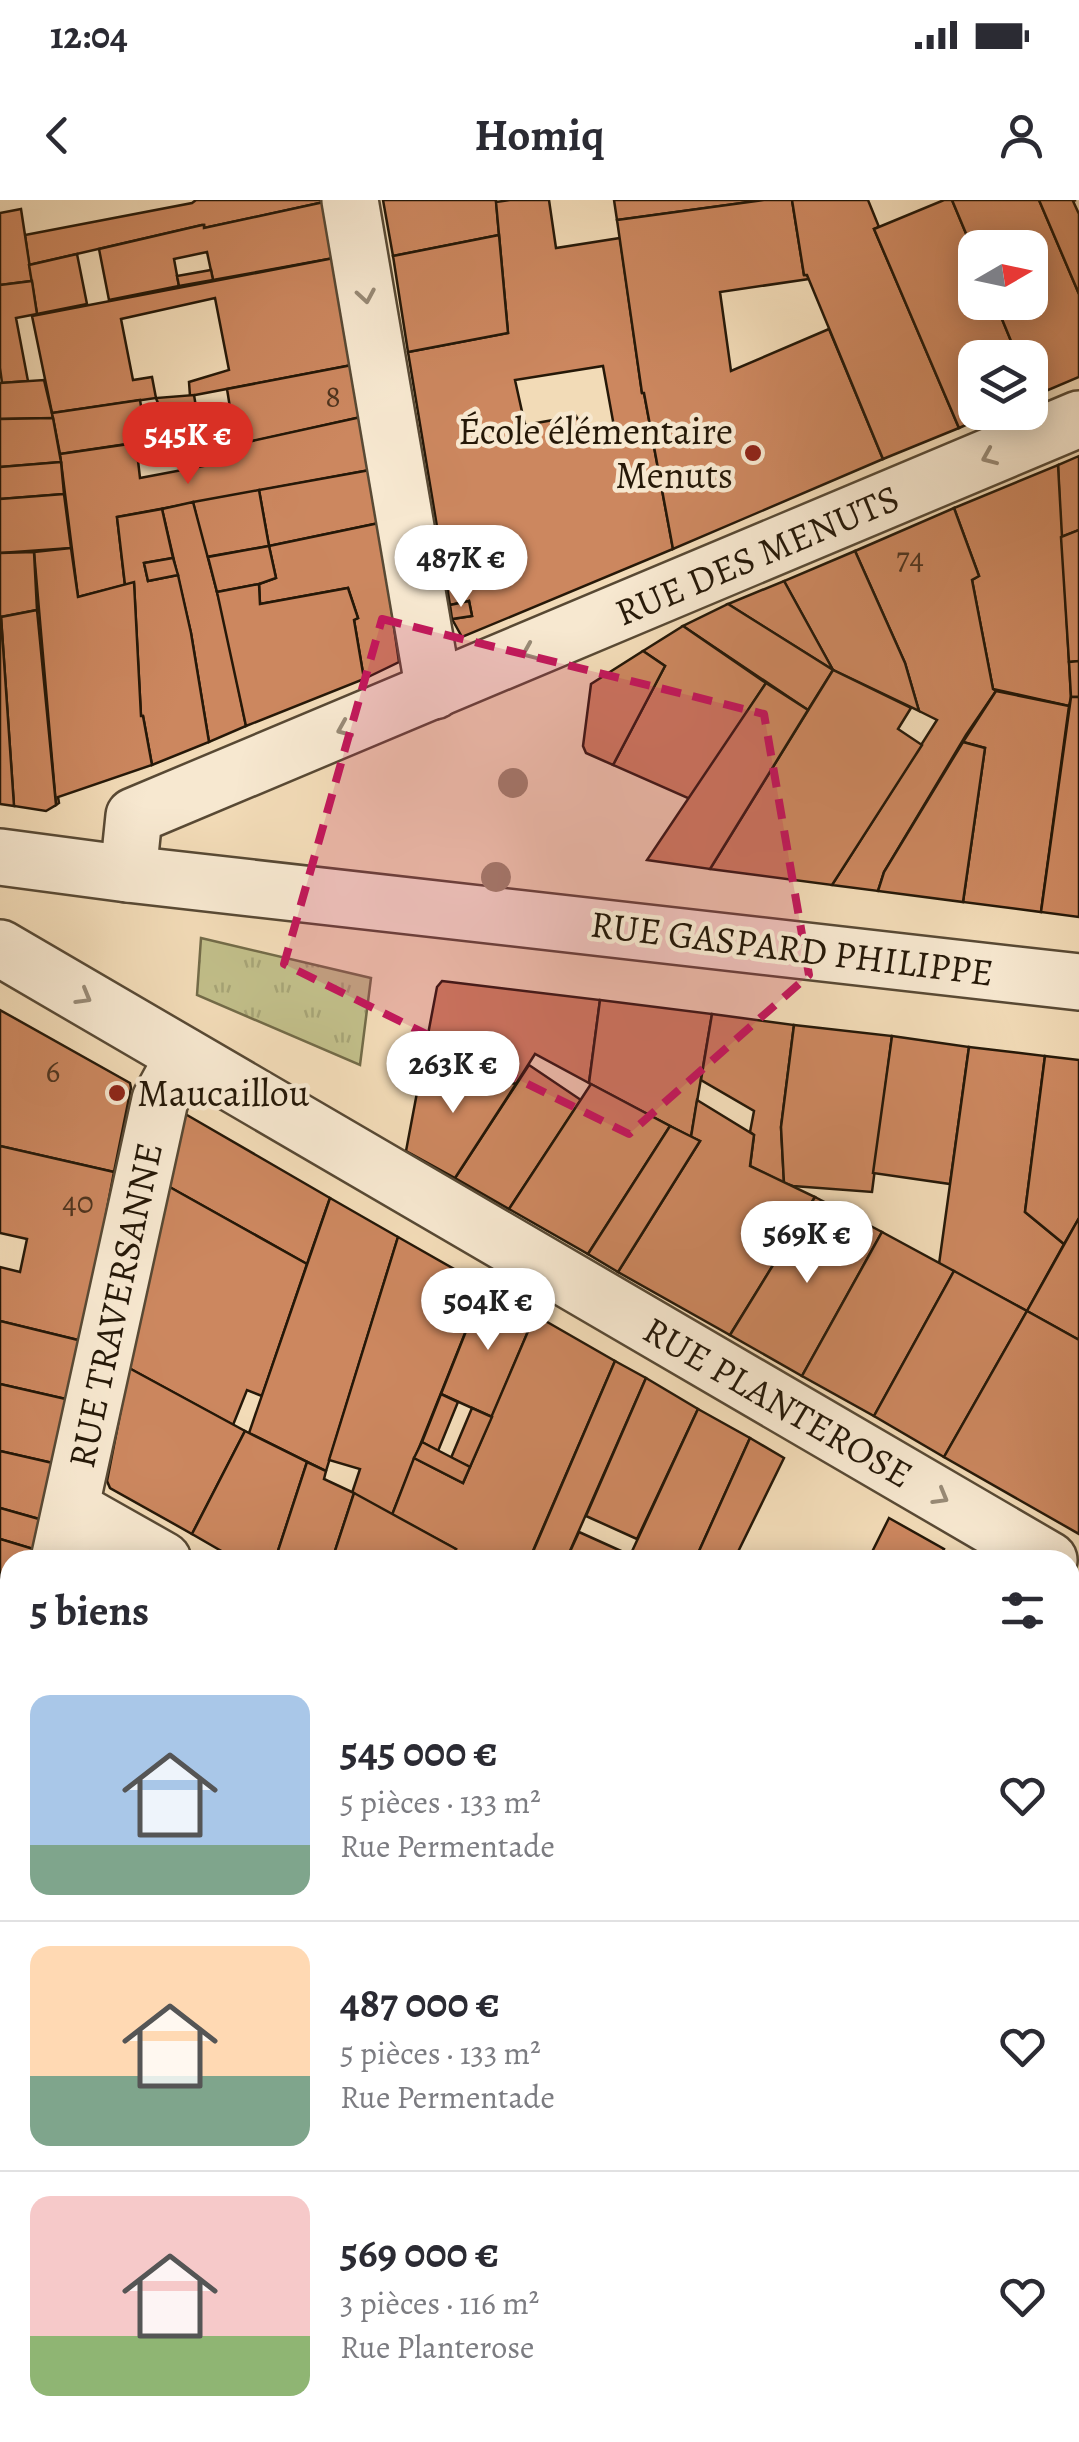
<!DOCTYPE html>
<html lang="fr">
<meta charset="utf-8">
<style>
body{margin:0;font-family:Alegreya,serif;background:#f7f7f7;color:#2b2b33;height:100vh;display:flex;flex-direction:column;font-size:38px;white-space:nowrap}
*{box-sizing:border-box;margin:0}
p{font-size:32px;color:#7c7c81}
.icon{flex:none;width:55px;height:55px;fill:none;stroke:currentColor;stroke-width:2;stroke-linecap:round;stroke-linejoin:round}
.map{position:relative;flex:1;overflow:hidden}
.sheet{position:absolute;left:0px;top:1350px;width:1080px;height:892px;display:flex;flex-direction:column;background:#fff;border-radius:30px 30px 0 0;box-shadow:0 5px 25px #0003}
.sheet>*{flex:none}
.needle{width:65px;rotate:81deg}
.tools{position:absolute;left:958px;top:30px;display:grid;gap:20px}
.tools a{display:grid;place-items:center;width:90px;height:90px;border-radius:20px;background:#fff;box-shadow:0 5px 25px #0003;font-size:50px}
.price{position:absolute;translate:-50% -85px;padding:0 22px;border-radius:35px;background:#fff;color:#222;font-size:32px;line-height:65px;filter:drop-shadow(0 2px 5px #0008)}
.price::after{content:'';position:absolute;left:50%;top:60px;width:30px;height:22px;margin-left:-15px;background:inherit;clip-path:polygon(0 0,100% 0,50% 100%)}
.price.current{background:#d93025;color:#fff}
ul{padding:0;list-style:none}
li{display:flex;align-items:center;gap:30px;height:250px;padding:0 30px}
li+li{border-top:2px solid #e1e1e2}
li span{display:grid;place-items:center;flex:none;width:280px;height:200px;border-radius:20px;color:#555}
li>.icon{margin-inline-start:auto}
span .icon{width:120px;height:120px;fill:#fffc;stroke-width:1}
li b{font-size:42px}
h2{display:flex;justify-content:space-between;align-items:center;height:120px;padding:0 30px;font-size:42px}
.status{display:flex;justify-content:space-between;align-items:center;height:70px;padding:0 50px;background:#fff;direction:ltr}
.status svg{height:28px;fill:currentColor}
header{display:flex;justify-content:space-between;align-items:center;height:130px;padding:0 30px;background:#fff;font-size:45px;font-weight:700}
.map>svg:first-child{display:block}
.park{fill:url(#park-tufts);stroke:#736b48;stroke-width:2.5}
.building{fill:#cc875f;stroke:#251808;stroke-width:2.5;fill-rule:evenodd}
.lines{fill:none;stroke-linecap:round;stroke-linejoin:round}
.street-casing{stroke:#584934;stroke-width:60}
.street{stroke:#f7e8d0;stroke-width:55}
.tree{fill:#9b8b6c}
.oneway{stroke:#988a76}
.marked{fill:#c2185b;fill-opacity:0.2;stroke:#c2185b;stroke-width:8;stroke-dasharray:20 12;stroke-linejoin:round}
.poi-dot{fill:#8f2418;stroke:#f7e8d0;stroke-width:4}
.labels{text-anchor:middle;stroke-width:9;stroke-linejoin:round;paint-order:stroke}
.number-label{font-size:32px;fill:#4f341e}
.poi-label{font-size:38px;fill:#251808;stroke:#f7e8d0;text-anchor:end}
.street-label{font-size:38px;fill:#251808;stroke:#f7e8d0}
</style>
<div class="status"><b>12:04</b><svg viewBox="0 0 49 12"><path d="M0 12V9h3v3zM5 12V6h3v6zM10 12V3h3v9zM15 12V0h3v12zM26 1h20v11H26zM47 4h2v5h-2z"/></svg></div>
<header><svg class="icon" aria-label="back" viewBox="0 0 24 24"><path d="M15 5l-7 7 7 7"/></svg>Homiq<svg class="icon" aria-label="person" viewBox="0 0 24 24"><circle cx="12" cy="8" r="4"/><path d="M4 21q1-7 8-7t8 7"/></svg></header>
<div class="map">
<svg width="1079" height="2242" viewBox="0 0 1079 2242">
<defs>
<pattern id="park-tufts" width="24" height="20" patternUnits="userSpaceOnUse" patternTransform="scale(2.5)"><rect width="24" height="20" fill="#c1be89"/><path d="M3 7l-1-3M5 7V3M7 7l1-3M15 17l-1-3M17 17v-4M19 17l1-3" fill="none" stroke="#a6a375"/></pattern>
</defs>
<rect width="100%" height="100%" fill="#f2dbb7"/>
<filter id="stains"><feTurbulence type="fractalNoise" baseFrequency=".002" numOctaves="4"/><feColorMatrix values="0 0 0 0 .2 0 0 0 0 .09 0 0 0 0 .02 0 0 0 .5 -.17"/></filter>
<radialGradient id="worn" r=".72"><stop offset=".6" stop-color="#630" stop-opacity="0"/><stop offset="1" stop-color="#630" stop-opacity=".3"/></radialGradient>
<!-- park -->
<path class="park" d="M201,738L371,778L360,865L197,795Z"/>
<!-- building -->
<g class="building">
<path d="M196,0H324V2L204,28V25H202L29,65L25,35L192,3Z"/>
<path d="M383,0H496L499,35L393,56Z"/>
<path d="M510,0H549L556,48L620,38L642,193H644L673,349L462,437L452,419L472,416L469,401L450,405L408,152L508,133L496,2ZM603,166L615,232L587,237L576,216L525,225L515,180Z"/>
<path d="M614,0H764L617,20Z"/>
<path d="M764,0H792L804,75H807L809,79L720,92L731,171L829,129L883,259L673,349L644,193H642L617,20Z"/>
<path d="M792,0H868L879,27L874,29L959,228L883,259L807,75H804Z"/>
<path d="M944,0H952L975,55V102H995L1018,158H975V212H995L959,228L874,29Z"/>
<path d="M952,0H1039L1079,94V177L1034,196L1030,185V158H1018L995,102H1030V48H975V55Z"/>
<path d="M1039,0H1076L1073,1L1079,14V94Z"/>
<path d="M324,2L334,58L213,80L207,52L174,59L179,86L109,100L99,49L202,25H204V28Z"/>
<path d="M21,9L32,81L0,85V13Z"/>
<path d="M499,35L508,133L408,152L393,56Z"/>
<path d="M77,54L87,104L37,114L29,65Z"/>
<path d="M334,58L352,165L190,196L189,182L229,170L215,98L121,119L133,180L152,177L156,198L52,213L32,116Z"/>
<path d="M211,70L213,80L179,86L177,76Z"/>
<path d="M32,81L37,114L16,118L28,181L2,183L0,168V85Z"/>
<path d="M352,165L361,217L236,245L227,189Z"/>
<path d="M44,180L53,218L0,219V183Z"/>
<path d="M194,195L197,213L161,211L156,198Z"/>
<path d="M140,200L147,241L60,254L52,213Z"/>
<path d="M361,217L370,270L117,317L125,385L78,397L60,254L136,243L140,278L235,260L234,245Z"/>
<path d="M53,218L61,262L0,267V219Z"/>
<path d="M1079,256V330L1061,337L1058,265Z"/>
<path d="M61,262L64,294L0,299V267Z"/>
<path d="M1058,265L1071,497L1069,506L993,489L972,380L979,376L954,308Z"/>
<path d="M370,270L379,323L269,346L259,290Z"/>
<path d="M259,290L269,346L206,357L193,302Z"/>
<path d="M64,294L71,348L0,353V299Z"/>
<path d="M193,302L225,422L246,526L209,542L191,433L162,309Z"/>
<path d="M954,308L979,376L972,380L993,489L996,491L966,535L884,672L878,691L832,685L937,520L919,511L905,463L855,351Z"/>
<path d="M162,309L173,358L144,363L148,381L178,375L191,433L209,542L152,565L143,516H141L134,384L125,385L117,317Z"/>
<path d="M379,323L399,462L364,479L354,420L358,418L348,388L260,404L259,384L276,378L269,346Z"/>
<path d="M1079,330V461L1069,462L1061,337Z"/>
<path d="M269,346L276,378L259,384L217,392L208,357Z"/>
<path d="M71,348L78,397L134,382L141,516H143L152,565L58,597L59,603L56,605L34,352Z"/>
<path d="M855,351L905,463L919,511L833,470L784,381Z"/>
<path d="M34,352L37,410L0,417V353Z"/>
<path d="M173,358L178,375L148,381L144,363Z"/>
<path d="M784,381L833,470L728,404Z"/>
<path d="M259,384L260,404L348,388L358,418L354,420L364,479L246,526L217,392Z"/>
<path d="M469,401L472,416L452,419L450,405Z"/>
<path d="M728,404L833,470L808,510L683,426Z"/>
<path d="M37,410L56,605L46,611L14,606L1,417Z"/>
<path d="M0,417H1L14,606L0,604Z"/>
<path d="M683,426L766,483L690,599L613,565L665,466L643,451Z"/>
<path d="M643,451L665,466L613,565L586,553L583,546L591,484Z"/>
<path d="M1079,461V497H1071L1069,462Z"/>
<path d="M833,470L911,508L898,529L922,545L832,685L710,669Z"/>
<path d="M766,483L808,510L710,669L647,660Z"/>
<path d="M996,491L1069,506L1041,712L963,702L985,548L963,542Z"/>
<path d="M1071,497H1079V717L1041,712Z"/>
<path d="M963,542L985,548L963,702L878,691L884,672Z"/>
<path d="M442,781L600,800L589,883L535,854L516,884L422,866L437,787Z"/>
<path d="M600,800L712,814L691,937L589,883Z"/>
<path d="M0,810L130,883L131,888L114,972L0,946Z"/>
<path d="M712,814L794,825L781,927L784,983L750,966L754,935L750,932L754,911L701,880Z"/>
<path d="M794,825L892,836L872,992L793,986L784,983L781,927Z"/>
<path d="M892,836L969,847L950,984L873,973Z"/>
<path d="M969,847L1045,856L1025,1012L1064,1044L1027,1111L939,1064Z"/>
<path d="M1045,856L1079,860V1018L1064,1044L1025,1012Z"/>
<path d="M529,865L581,900L509,1009L455,978Z"/>
<path d="M422,866L516,884L455,978L406,951Z"/>
<path d="M591,884L670,926L588,1054L509,1009Z"/>
<path d="M697,900L754,935L750,966L815,997L730,1135L618,1072L700,941L691,937Z"/>
<path d="M187,915L330,998L307,1064L166,985L179,919Z"/>
<path d="M670,926L700,941L618,1072L588,1054Z"/>
<path d="M0,946L114,972L82,1141L0,1121V1067L20,1072L27,1039L0,1033Z"/>
<path d="M166,985L307,1064L262,1196L247,1190L233,1225L129,1168Z"/>
<path d="M815,997L882,1032L802,1176L730,1135Z"/>
<path d="M330,998L398,1037L326,1271L249,1233Z"/>
<path d="M1079,1018V1140L1027,1111Z"/>
<path d="M882,1032L954,1071L874,1216L802,1176Z"/>
<path d="M398,1037L484,1086L392,1315L352,1293L360,1269L329,1260Z"/>
<path d="M954,1071L1027,1111L944,1257L874,1216Z"/>
<path d="M484,1086L535,1115L492,1217L441,1194Z"/>
<path d="M1027,1111L1079,1140V1334L944,1257Z"/>
<path d="M535,1115L615,1161L529,1360H458L453,1358L456,1349L392,1315L414,1258L463,1283Z"/>
<path d="M0,1121L82,1141L70,1200L0,1184Z"/>
<path d="M615,1161L646,1178L566,1360H547L532,1354Z"/>
<path d="M129,1168L245,1231L192,1334L110,1288L107,1281Z"/>
<path d="M646,1178L698,1209L637,1339L586,1316Z"/>
<path d="M0,1184L70,1200L57,1264L0,1251Z"/>
<path d="M441,1194L458,1202L438,1251L422,1242Z"/>
<path d="M472,1208L492,1217L470,1267L451,1258Z"/>
<path d="M698,1209L750,1238L695,1360H628Z"/>
<path d="M245,1231L307,1262L275,1360H237L192,1334Z"/>
<path d="M750,1238L784,1258L734,1360H695Z"/>
<path d="M422,1242L470,1267L463,1283L414,1258Z"/>
<path d="M0,1251L57,1264L46,1321L0,1308Z"/>
<path d="M307,1262L326,1271L324,1279L354,1293L332,1360H275Z"/>
<path d="M354,1293L456,1349L452,1360H332Z"/>
<path d="M0,1308L46,1321L40,1351L0,1339Z"/>
<path d="M889,1318L944,1349L938,1360H868Z"/>
<path d="M579,1332L630,1355L628,1360H578L568,1356Z"/>
<path d="M0,1339L40,1351L38,1360H10V1381L0,1377Z"/>
<path d="M0,1377L10,1381V1438L0,1435Z"/>
<path d="M1070,1422L1079,1427V1493L1070,1511Z"/>
<path d="M0,1435L10,1438L9,1500L0,1497Z"/>
<path d="M1079,1493V1613L1070,1627V1511Z"/>
<path d="M0,1497L9,1500L0,1539Z"/>
<path d="M1079,1613V1691L1070,1686V1627Z"/>
<path d="M1070,1686L1079,1691L1070,1727Z"/>
<path d="M1079,1694V1834L1070,1829V1727Z"/>
<path d="M10,1756V1788L0,1786L4,1759Z"/>
<path d="M0,1786L10,1788V1870L0,1867Z"/>
<path d="M0,1867L10,1870V1942L0,1938Z"/>
<path d="M1070,1895L1079,1901V1934L1070,1950Z"/>
<path d="M1079,1934V1989L1070,1985V1950Z"/>
<path d="M0,1938L10,1942V2005L0,2000Z"/>
<path d="M1070,1985L1079,1989V2044L1070,2039Z"/>
<path d="M0,2022L10,2027V2110L0,2106Z"/>
<path d="M1070,2039L1079,2044V2096L1070,2091Z"/>
<path d="M1070,2091L1079,2096V2242H1050L1033,2232H1070Z"/>
<path d="M0,2106L10,2110V2173L0,2198Z"/>
<path d="M0,2198L10,2203V2232H119L116,2242H8L0,2239Z"/>
<path d="M148,2232H165L162,2242H147L144,2241Z"/>
<path d="M165,2232H235L231,2242H162Z"/>
<path d="M235,2232H282L298,2242H231Z"/>
<path d="M646,2232H724L718,2242H640Z"/>
<path d="M724,2232H808L802,2242H718Z"/>
<path d="M808,2232H874L869,2242H802Z"/>
<path d="M874,2232H892L909,2242H869Z"/>
</g>
<g class="lines">
<defs>
<g id="street">
<path d="M350,0L434,491"/>
<path d="M0,657L128,674L1079,782"/>
<path d="M128,674L134,616L1079,219"/>
<path d="M0,748L1049,1360"/>
<path d="M71,1308L163,1360"/>
<path d="M59,1360L160,900L184,856"/>
<path d="M0,1632L10,1587"/>
<path d="M0,1713L10,1718"/>
<path d="M1070,1871L1079,1876"/>
<path d="M957,2232L974,2242"/>
</g>
</defs>
<!-- street casing -->
<use href="#street" class="street-casing"/>
<!-- street -->
<use href="#street" class="street"/>
</g>
<!-- trees -->
<g class="tree">
<circle cx="513" cy="583" r="15"/>
<circle cx="496" cy="677" r="15"/>
</g>
<!-- one-way arrows -->
<defs><path id="oneway-chevron" d="M-2-3.5L2.5 0L-2 3.5" fill="none" stroke-width="1.6" stroke-linecap="round" stroke-linejoin="round" transform="scale(2.5)"/></defs>
<g class="oneway">
<use href="#oneway-chevron" transform="translate(366 96) rotate(80)"/>
<use href="#oneway-chevron" transform="translate(989 257) rotate(157)"/>
<use href="#oneway-chevron" transform="translate(529 452) rotate(157)"/>
<use href="#oneway-chevron" transform="translate(344 529) rotate(157)"/>
<use href="#oneway-chevron" transform="translate(84 797) rotate(30)"/>
<use href="#oneway-chevron" transform="translate(941 1297) rotate(30)"/>
</g>
<!-- marked area -->
<path class="marked" d="M382,419L764,514L809,775L629,934L284,764Z"/>
<!-- markers -->
<g class="poi-dot">
<circle cx="753" cy="253" r="10"/>
<circle cx="117" cy="893" r="10"/>
</g>
<g class="labels">
<!-- number labels -->
<g class="number-label">
<text x="333" y="207">8</text>
<text x="910" y="369">74</text>
<text x="53" y="882">6</text>
<text x="78" y="1013">40</text>
</g>
<!-- poi labels -->
<g class="poi-label">
<text x="733" y="244">École élémentaire<tspan x="733" dy="44">Menuts</tspan></text>
<text x="137" y="906" text-anchor="start">Maucaillou</text>
</g>
<!-- street labels -->
<g class="street-label">
<text transform="translate(757 355) rotate(-23)" y="13">RUE DES MENUTS</text>
<text transform="translate(792 748) rotate(7)" y="13">RUE GASPARD PHILIPPE</text>
<text transform="translate(115 1105) rotate(-78)" y="13">RUE TRAVERSANNE</text>
<text transform="translate(778 1202) rotate(30)" y="13">RUE PLANTEROSE</text>
</g>
</g>
<rect width="100%" height="100%" filter="url(#stains)"/>
<rect width="100%" height="100%" fill="url(#worn)"/>
</svg>
<div class="tools">
<a><svg class="needle" viewBox="-14 -14 28 28"><path d="M0-13l5 13h-10z" fill="#e53935"/><path d="M0 13l5-13h-10z" fill="#7c7c81"/></svg></a>
<a><svg class="icon" aria-label="layers" viewBox="0 0 24 24"><path d="M12 4l9 5-9 5-9-5zM3 14l9 5 9-5"/></svg></a>
</div>
<b class="price current" style="left:188px;top:287px">545K €</b>
<b class="price" style="left:461px;top:410px">487K €</b>
<b class="price" style="left:453px;top:916px">263K €</b>
<b class="price" style="left:807px;top:1086px">569K €</b>
<b class="price" style="left:488px;top:1153px">504K €</b>
<section class="sheet">
<h2>5 biens<svg class="icon" aria-label="filters" viewBox="0 0 24 24"><path d="M4 7h16M4 17h16"/><circle cx="9" cy="7" r="2"/><circle cx="15" cy="17" r="2"/></svg></h2>
<ul>
<li><span style="background:linear-gradient(#a9c7e8 75%,#7fa58c 0)"><svg class="icon" aria-label="home" viewBox="0 0 24 24"><path d="M3 11l9-7 9 7M6 9v11h12V9"/></svg></span><div><b>545 000 €</b><p>5 pièces · 133 m²</p><p>Rue Permentade</p></div><svg class="icon" aria-label="heart" viewBox="0 0 24 24"><path d="M12 20l-8-8c-3-5 5-10 8-4 3-6 11-1 8 4z"/></svg></li>
<li><span style="background:linear-gradient(#ffd9b3 65%,#7fa58c 0)"><svg class="icon" aria-label="home" viewBox="0 0 24 24"><path d="M3 11l9-7 9 7M6 9v11h12V9"/></svg></span><div><b>487 000 €</b><p>5 pièces · 133 m²</p><p>Rue Permentade</p></div><svg class="icon" aria-label="heart" viewBox="0 0 24 24"><path d="M12 20l-8-8c-3-5 5-10 8-4 3-6 11-1 8 4z"/></svg></li>
<li><span style="background:linear-gradient(#f6c9c9 70%,#8fb573 0)"><svg class="icon" aria-label="home" viewBox="0 0 24 24"><path d="M3 11l9-7 9 7M6 9v11h12V9"/></svg></span><div><b>569 000 €</b><p>3 pièces · 116 m²</p><p>Rue Planterose</p></div><svg class="icon" aria-label="heart" viewBox="0 0 24 24"><path d="M12 20l-8-8c-3-5 5-10 8-4 3-6 11-1 8 4z"/></svg></li>
</ul>
</section>
</div>
